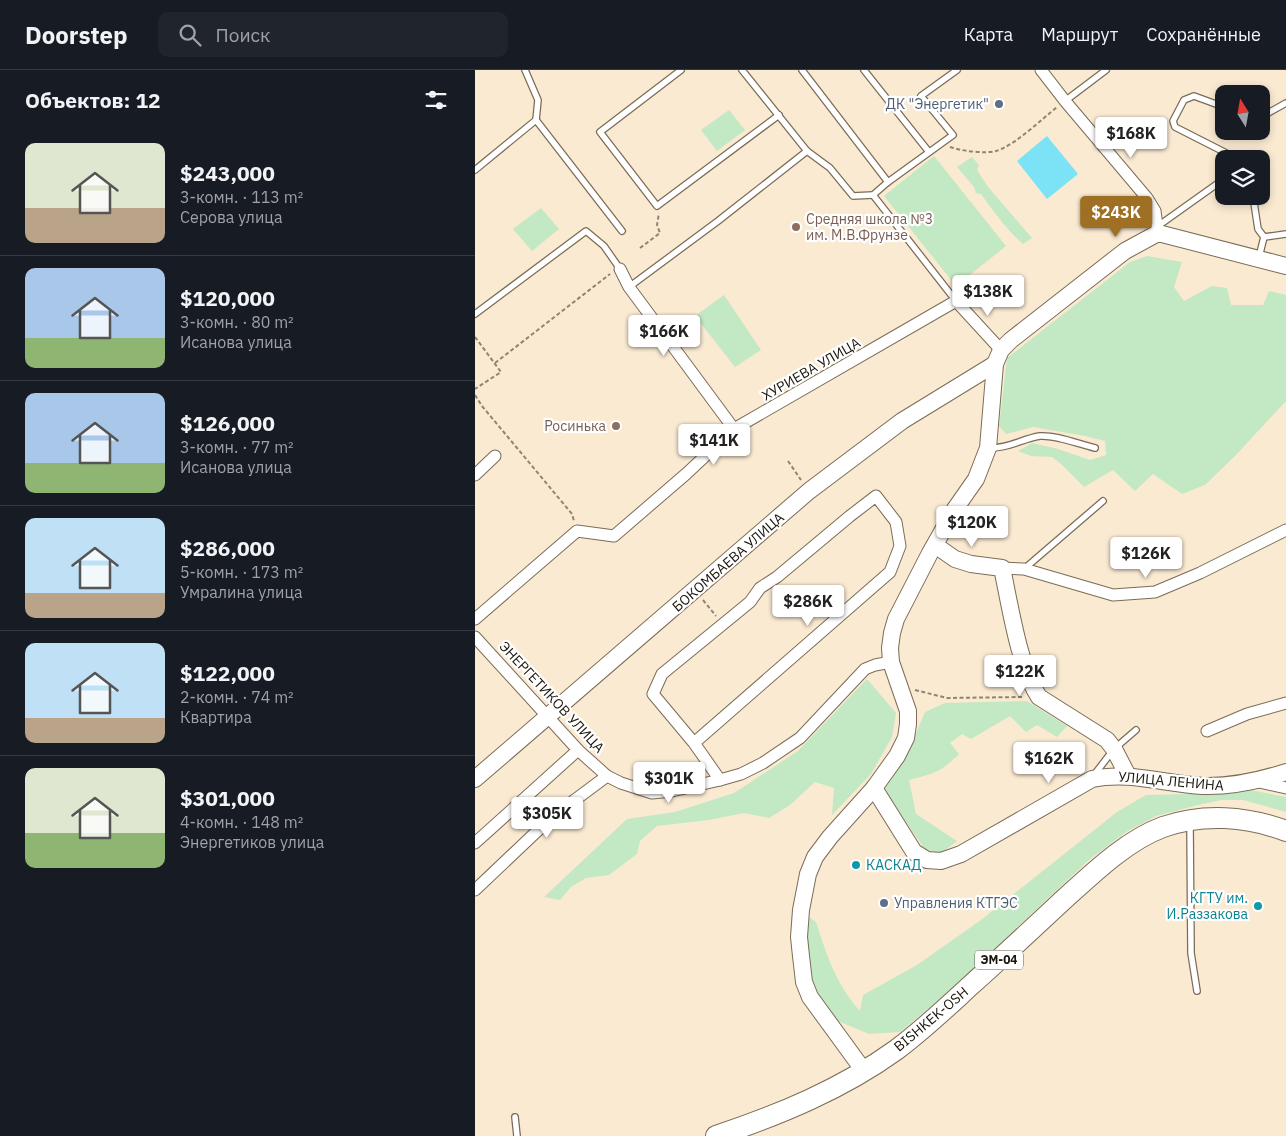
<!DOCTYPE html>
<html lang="ru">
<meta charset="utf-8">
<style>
body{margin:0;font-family:"IBM Plex Sans",sans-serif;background:#20242c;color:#f1f3f6;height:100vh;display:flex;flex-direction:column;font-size:19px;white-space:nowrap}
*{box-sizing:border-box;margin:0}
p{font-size:16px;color:#9ea1a6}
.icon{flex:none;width:28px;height:28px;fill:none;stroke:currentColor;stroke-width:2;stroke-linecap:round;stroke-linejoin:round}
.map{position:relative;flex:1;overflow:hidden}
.details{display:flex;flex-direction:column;background:#171b24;width:475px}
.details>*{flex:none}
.needle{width:32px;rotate:349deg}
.fabs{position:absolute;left:740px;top:15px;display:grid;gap:10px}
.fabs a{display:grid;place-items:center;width:55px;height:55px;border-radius:10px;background:#171b24;box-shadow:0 2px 8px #0003;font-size:25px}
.price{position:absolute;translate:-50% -42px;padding:0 11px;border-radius:5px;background:#fff;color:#222;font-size:16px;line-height:32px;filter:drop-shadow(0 1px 2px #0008)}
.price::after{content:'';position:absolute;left:50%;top:30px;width:15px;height:11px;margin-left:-8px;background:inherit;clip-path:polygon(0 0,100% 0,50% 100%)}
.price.current{background:#9f7023;color:#fff}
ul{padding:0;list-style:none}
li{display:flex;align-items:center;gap:15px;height:125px;padding:0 25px}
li+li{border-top:1px solid #363941}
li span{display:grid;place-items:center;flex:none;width:140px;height:100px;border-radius:10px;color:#555}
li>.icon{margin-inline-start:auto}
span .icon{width:60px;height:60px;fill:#fffc;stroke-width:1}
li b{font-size:21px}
h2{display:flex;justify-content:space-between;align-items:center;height:60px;padding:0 25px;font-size:21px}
header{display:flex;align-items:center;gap:30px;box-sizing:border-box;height:70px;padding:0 25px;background:#171b24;border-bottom:1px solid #363941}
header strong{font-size:24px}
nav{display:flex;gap:28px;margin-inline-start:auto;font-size:18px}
.search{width:350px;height:45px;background:#20242c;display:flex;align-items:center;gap:12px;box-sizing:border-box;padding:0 18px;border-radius:10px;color:#9ea1a6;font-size:19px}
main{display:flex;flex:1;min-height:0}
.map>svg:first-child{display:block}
.green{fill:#c3e8c4}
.water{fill:#7ce2f5}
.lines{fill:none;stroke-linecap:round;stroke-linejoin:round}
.lane-casing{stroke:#7b6c57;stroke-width:8}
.street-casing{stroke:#7b6c57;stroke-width:13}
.secondary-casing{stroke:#7b6c57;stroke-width:18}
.highway-casing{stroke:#7b6c57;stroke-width:22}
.path{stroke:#8f8574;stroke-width:2;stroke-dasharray:4 2.5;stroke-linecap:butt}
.lane{stroke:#fff;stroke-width:5.5}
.street{stroke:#fff;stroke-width:11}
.secondary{stroke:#fff;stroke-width:16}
.highway{stroke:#fff;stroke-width:20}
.service-dot{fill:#5c6f8a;stroke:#fff;stroke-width:2}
.education-dot{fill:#8d6e63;stroke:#fff;stroke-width:2}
.culture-dot{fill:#0f9aa8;stroke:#fff;stroke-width:2}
.labels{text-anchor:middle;stroke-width:4.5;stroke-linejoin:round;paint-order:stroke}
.shield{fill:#fff;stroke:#5f5c56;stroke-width:1}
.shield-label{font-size:12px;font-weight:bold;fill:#1b160d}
.service-label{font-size:14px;fill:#4e5e75;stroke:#fff;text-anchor:end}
.education-label{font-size:14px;fill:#785e54;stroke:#fff;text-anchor:start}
.street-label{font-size:14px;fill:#1b160d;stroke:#fff}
.culture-label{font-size:14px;fill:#0d838f;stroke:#fff;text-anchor:start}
</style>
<header>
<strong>Doorstep</strong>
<div class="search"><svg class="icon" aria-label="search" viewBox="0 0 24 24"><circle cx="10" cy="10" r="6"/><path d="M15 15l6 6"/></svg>Поиск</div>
<nav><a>Карта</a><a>Маршрут</a><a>Сохранённые</a></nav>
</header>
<main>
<section class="details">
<h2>Объектов: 12<svg class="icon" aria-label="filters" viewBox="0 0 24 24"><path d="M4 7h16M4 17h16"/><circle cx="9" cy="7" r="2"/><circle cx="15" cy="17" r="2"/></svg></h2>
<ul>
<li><span style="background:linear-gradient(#dfe7d0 65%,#b9a48a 0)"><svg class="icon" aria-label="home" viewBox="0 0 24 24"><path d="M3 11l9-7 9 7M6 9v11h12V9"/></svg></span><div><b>$243,000</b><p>3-комн. · 113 m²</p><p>Серова улица</p></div></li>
<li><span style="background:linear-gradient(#a9c7e8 70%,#8fb573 0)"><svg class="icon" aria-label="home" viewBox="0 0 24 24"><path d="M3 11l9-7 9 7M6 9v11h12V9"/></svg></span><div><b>$120,000</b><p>3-комн. · 80 m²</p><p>Исанова улица</p></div></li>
<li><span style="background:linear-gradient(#a9c7e8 70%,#8fb573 0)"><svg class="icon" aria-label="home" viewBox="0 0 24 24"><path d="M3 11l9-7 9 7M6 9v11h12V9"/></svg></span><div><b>$126,000</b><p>3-комн. · 77 m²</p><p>Исанова улица</p></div></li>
<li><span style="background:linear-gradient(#bfe0f5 75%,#b9a48a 0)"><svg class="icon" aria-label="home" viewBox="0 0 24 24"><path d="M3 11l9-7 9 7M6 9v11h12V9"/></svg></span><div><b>$286,000</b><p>5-комн. · 173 m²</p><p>Умралина улица</p></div></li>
<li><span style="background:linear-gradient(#bfe0f5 75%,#b9a48a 0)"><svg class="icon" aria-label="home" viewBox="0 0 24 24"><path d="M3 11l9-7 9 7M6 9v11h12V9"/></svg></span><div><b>$122,000</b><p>2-комн. · 74 m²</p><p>Квартира</p></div></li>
<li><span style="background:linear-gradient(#dfe7d0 65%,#8fb573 0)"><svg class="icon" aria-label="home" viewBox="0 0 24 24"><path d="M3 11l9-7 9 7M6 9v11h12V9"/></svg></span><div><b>$301,000</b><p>4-комн. · 148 m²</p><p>Энергетиков улица</p></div></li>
</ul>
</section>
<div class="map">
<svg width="811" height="1066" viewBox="0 0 811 1066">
<rect width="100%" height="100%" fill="#faead2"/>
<!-- green -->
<g class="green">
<path d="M254,40L270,60L242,81L226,60Z"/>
<path d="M459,86L531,176L481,216L409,126Z"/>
<path d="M497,87L504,95L502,100L513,117L557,168L548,174C531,159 519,142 506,124L501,123L499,117L482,97Z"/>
<path d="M66,138L84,159L57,181L38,159Z"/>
<path d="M672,186L707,192L699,217L709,231L737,216L752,218L756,235H788L794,221L811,225V331L761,385L730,415L707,424L678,404L660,421L638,400L609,417L586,394L577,387L556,386L543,381L557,373L583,379L615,390L631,385L630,371L610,366L558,357L531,364L524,356L532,288L655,192Z"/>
<path d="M249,225L286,280L260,297L220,246Z"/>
<path d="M392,609L421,643L417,667L396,704L357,745L359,718L340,712L315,735L294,748L269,743L234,750L182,756L165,771L162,784L134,805L111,808L96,817L85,830L69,827L152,749L200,742L259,723L323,681Z"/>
<path d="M552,631L592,656L582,667L562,655L551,662L535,646L496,669L487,664L475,673L484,684C466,702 458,704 434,710L441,744L482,771L465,784L449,778L409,720L430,689L450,642L470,633Z"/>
<path d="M775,720L811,727V742L768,730H746L723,735L681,746L651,762L615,789L472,923L425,962L394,964L363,951L334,912L329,844L341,852C352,886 361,914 385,941L388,925L442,895L506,850L642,742L671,725L714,724Z"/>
</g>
<!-- water -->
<path class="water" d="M572,66L603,104L572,129L542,91Z"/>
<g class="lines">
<defs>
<g id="lane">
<path d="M206,0L125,62L182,136L304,45"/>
<path d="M267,0L332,81L355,98L378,126L398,125"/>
<path d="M327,0L413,112"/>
<path d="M389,0L454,82"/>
<path d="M590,31L631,0"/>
<path d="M749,37L719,26L709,30L698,51L700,57L763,89"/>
<path d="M786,47L811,33"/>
<path d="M61,50L147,161"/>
<path d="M0,100L61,50L63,30L50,0"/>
<path d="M778,126L783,159L789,167L784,187"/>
<path d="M683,156L749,109"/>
<path d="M789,167L811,164"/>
<path d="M154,217L243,151L332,81"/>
<path d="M481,231L398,125L413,112L478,65L446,26L482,0"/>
<path d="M0,244L111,161L129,176L145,199"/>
<path d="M515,378C536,378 546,369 565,366C582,365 603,374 620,378"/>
<path d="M549,499L628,431"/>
<path d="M619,705L639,679L661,660"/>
<path d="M715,753L716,883L722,921"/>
<path d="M40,1047L42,1066"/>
</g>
<g id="street">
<path d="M566,0L590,31L672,128L680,141L683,163"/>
<path d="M145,199L154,217L259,359"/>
<path d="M0,405L20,386"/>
<path d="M527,498L549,499L638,525L680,522L725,503L811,460"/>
<path d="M0,549L102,461L139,466L211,404L259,359L481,231L526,280"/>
<path d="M0,567L103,680L132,706L146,713L177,723L197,721L245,710L266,704L288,693L325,668L390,599L400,595L416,592"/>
<path d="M732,661L772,644L811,633"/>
<path d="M219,673L415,502L425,476L421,452L401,426L375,446L302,507L285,518L275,532L187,604L178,624L219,673L245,710"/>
<path d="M784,712L811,718"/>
<path d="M0,773L103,680"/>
<path d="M0,820L77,747L132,706"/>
</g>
<g id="secondary">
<path d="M460,475L480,489L496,494L527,498C535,535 544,597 564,627L632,670L639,679L653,706"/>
<path d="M0,709L334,421L427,351L520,294"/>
<path d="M399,718L439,782L452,790L466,791L486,784L617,709C654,701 690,714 728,716C757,717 783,711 811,702"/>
<path d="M389,1001L335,927L329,912L326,886L324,867L326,840L333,804L340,787L355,767L399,718L422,686L431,668L433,654V641L416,592L415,578L417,563L421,549L455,483L480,439L501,409L513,378L520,294L526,280L536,270L650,181L683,163L811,196"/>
</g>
<path id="highway" d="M241,1066C304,1045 367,1019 421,980C448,960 472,937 496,915C526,888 555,861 585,833C615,806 650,771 688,757C728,743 772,746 811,761"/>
</defs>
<!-- lane casing -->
<use href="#lane" class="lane-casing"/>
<!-- street casing -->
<use href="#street" class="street-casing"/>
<!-- secondary casing -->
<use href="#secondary" class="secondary-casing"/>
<!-- highway casing -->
<use href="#highway" class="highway-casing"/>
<!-- path -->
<g class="path">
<path d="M475,77C487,81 509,84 521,81C539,76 567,49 582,37"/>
<path d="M165,178L185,163L182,155L184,143"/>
<path d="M0,267L26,302L0,319"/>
<path d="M20,293L135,204"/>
<path d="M0,325L7,336L97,444L99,451"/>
<path d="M313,391L326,410"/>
<path d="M228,530L241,546"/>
<path d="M440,620L472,628L549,627"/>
</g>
<!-- lane -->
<use href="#lane" class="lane"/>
<!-- street -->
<use href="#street" class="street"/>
<!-- secondary -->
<use href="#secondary" class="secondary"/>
<!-- highway -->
<use href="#highway" class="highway"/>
</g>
<!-- markers -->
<g class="service-dot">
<circle cx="524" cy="34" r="5"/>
<circle cx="409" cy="833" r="5"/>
</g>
<g class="education-dot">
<circle cx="321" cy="157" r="5"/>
<circle cx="141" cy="356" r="5"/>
</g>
<g class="culture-dot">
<circle cx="381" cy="795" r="5"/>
<circle cx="783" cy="836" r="5"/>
</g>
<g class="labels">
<!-- shield labels -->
<rect class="shield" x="500" y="880.5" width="48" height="19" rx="4"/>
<g class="shield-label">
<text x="524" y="894">ЭМ-04</text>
</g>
<!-- service labels -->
<g class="service-label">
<text x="514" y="39">ДК "Энергетик"</text>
<text x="419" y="838" text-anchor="start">Управления КТГЭС</text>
</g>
<!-- education labels -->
<g class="education-label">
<text x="331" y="154">Средняя школа №3<tspan x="331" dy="16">им. М.В.Фрунзе</tspan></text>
<text x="131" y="361" text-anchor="end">Росинька</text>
</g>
<!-- street labels -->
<g class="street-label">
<text transform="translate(336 299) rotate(-30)" y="5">ХУРИЕВА УЛИЦА</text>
<text transform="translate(253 492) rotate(-41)" y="5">БОКОМБАЕВА УЛИЦА</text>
<text transform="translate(77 627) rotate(47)" y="5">ЭНЕРГЕТИКОВ УЛИЦА</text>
<text transform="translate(696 711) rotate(5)" y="5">УЛИЦА ЛЕНИНА</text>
<text transform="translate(456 949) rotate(-40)" y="5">BISHKEK-OSH</text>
</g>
<!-- culture labels -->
<g class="culture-label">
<text x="391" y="800">КАСКАД</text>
<text x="773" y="833" text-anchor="end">КГТУ им.<tspan x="773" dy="16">И.Раззакова</tspan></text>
</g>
</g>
</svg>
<div class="fabs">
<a><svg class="needle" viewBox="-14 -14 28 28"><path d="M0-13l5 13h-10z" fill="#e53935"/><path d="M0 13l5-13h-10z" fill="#9ea1a6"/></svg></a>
<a><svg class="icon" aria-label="layers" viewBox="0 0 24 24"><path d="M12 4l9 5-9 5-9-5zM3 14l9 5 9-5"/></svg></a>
</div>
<b class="price" style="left:656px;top:89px">$168K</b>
<b class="price current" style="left:641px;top:168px">$243K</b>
<b class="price" style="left:513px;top:247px">$138K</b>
<b class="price" style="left:189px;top:287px">$166K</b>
<b class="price" style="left:239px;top:396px">$141K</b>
<b class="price" style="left:497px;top:478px">$120K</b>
<b class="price" style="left:671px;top:509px">$126K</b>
<b class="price" style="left:333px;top:557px">$286K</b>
<b class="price" style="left:545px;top:627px">$122K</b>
<b class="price" style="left:574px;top:714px">$162K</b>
<b class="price" style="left:194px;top:734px">$301K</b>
<b class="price" style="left:72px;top:769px">$305K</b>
</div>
</main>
